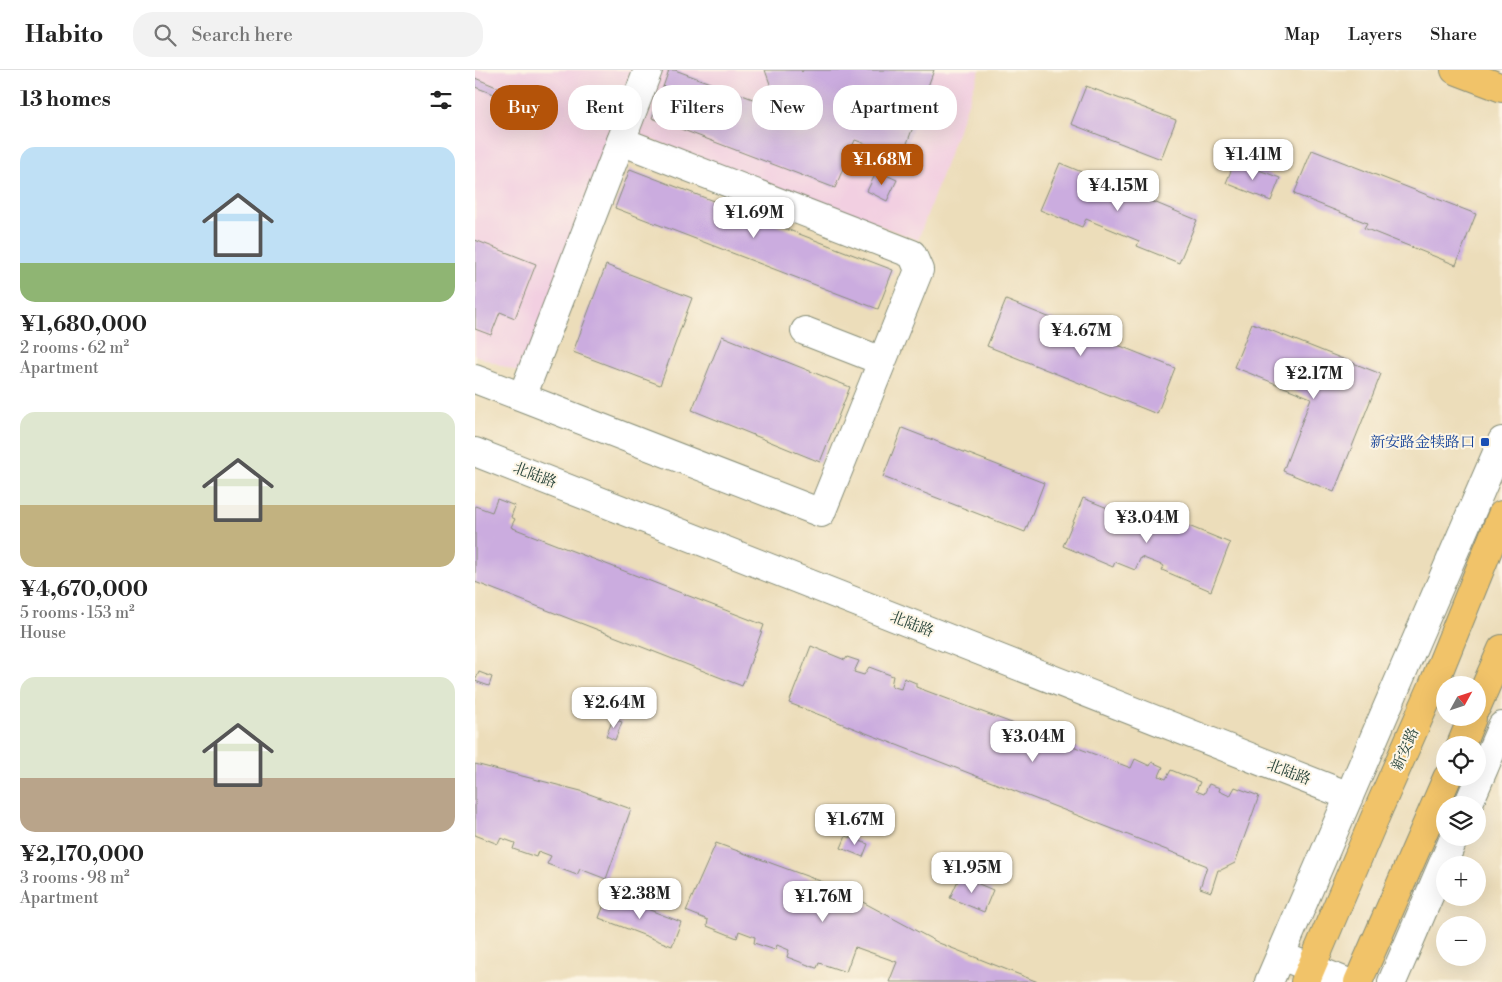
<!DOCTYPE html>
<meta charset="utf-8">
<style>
body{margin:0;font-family:"Libre Bodoni","Noto Serif SC",serif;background:#f2f2f2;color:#222;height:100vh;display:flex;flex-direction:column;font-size:19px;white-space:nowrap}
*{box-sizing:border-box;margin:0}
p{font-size:16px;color:#767676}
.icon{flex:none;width:28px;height:28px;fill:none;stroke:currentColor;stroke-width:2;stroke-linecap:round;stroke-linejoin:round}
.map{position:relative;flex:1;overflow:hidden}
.side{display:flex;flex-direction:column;background:#fff;width:475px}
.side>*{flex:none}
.hud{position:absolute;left:15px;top:15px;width:475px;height:45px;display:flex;gap:10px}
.needle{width:32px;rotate:50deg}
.controls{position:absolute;left:961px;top:606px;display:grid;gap:10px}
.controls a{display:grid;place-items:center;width:50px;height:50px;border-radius:50%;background:#fff;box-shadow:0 5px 20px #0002;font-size:25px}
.price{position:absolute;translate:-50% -42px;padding:0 11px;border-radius:10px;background:#fff;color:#222;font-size:16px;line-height:32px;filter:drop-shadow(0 1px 2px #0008)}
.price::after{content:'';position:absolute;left:50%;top:30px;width:15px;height:11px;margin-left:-8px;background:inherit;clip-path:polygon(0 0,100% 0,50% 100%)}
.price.selected{background:#b45309;color:#fff}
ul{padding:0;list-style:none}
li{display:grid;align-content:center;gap:10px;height:265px;padding:0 20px}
li span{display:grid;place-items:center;height:155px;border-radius:15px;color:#555}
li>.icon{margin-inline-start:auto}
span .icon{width:90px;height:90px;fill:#fffc;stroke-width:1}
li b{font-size:21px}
h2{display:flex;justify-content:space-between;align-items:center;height:60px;padding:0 20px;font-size:21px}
.chip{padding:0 18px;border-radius:20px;background:#fff;box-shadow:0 5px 20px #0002;font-size:18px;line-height:45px}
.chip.selected{background:#b45309;color:#fff}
header{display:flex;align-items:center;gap:30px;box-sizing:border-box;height:70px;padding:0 25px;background:#fff;border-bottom:1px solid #e0e0e0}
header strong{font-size:24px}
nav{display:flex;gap:28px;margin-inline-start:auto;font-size:18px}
.search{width:350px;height:45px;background:#f2f2f2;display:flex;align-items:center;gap:12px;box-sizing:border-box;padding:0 18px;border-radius:20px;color:#767676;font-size:19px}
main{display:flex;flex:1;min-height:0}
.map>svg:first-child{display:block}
.built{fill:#f2cfe1}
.building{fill:#cbacdf}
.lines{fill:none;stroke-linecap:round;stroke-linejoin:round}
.minor-casing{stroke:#868d77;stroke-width:30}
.major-casing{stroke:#868d77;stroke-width:30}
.minor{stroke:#fff;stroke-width:28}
.major{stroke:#f1c369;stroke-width:28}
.transit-dot{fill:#1a4fb4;stroke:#fcf5e5;stroke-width:2}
.labels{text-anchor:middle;stroke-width:4;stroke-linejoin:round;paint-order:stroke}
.transit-label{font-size:15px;fill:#164399;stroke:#fcf5e5;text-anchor:end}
.street-label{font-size:15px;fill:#1f3d34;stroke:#fcf5e5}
</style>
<header>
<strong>Habito</strong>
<div class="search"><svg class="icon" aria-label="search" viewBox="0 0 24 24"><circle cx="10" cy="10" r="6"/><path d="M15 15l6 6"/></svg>Search here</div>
<nav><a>Map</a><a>Layers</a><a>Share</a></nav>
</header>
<main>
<section class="side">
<h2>13 homes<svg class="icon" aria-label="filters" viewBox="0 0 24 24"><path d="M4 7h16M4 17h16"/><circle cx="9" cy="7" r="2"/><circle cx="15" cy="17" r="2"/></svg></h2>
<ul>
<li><span style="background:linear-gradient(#bfe0f5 75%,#8fb573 0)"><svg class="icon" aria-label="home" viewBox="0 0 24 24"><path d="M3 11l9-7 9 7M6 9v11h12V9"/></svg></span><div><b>¥1,680,000</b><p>2 rooms · 62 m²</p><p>Apartment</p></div></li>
<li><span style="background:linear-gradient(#dfe7d0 60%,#c2b280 0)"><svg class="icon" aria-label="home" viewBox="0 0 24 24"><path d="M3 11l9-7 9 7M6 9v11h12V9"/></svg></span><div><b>¥4,670,000</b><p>5 rooms · 153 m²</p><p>House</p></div></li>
<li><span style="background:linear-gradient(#dfe7d0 65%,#b9a48a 0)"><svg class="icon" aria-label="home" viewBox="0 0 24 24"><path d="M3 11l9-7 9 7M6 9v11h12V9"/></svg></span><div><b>¥2,170,000</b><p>3 rooms · 98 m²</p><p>Apartment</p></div></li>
</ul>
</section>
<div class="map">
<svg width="1027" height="912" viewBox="0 0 1027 912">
<rect width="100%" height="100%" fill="#fcf5e5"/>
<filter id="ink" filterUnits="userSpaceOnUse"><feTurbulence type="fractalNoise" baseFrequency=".02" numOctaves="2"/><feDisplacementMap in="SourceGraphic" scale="10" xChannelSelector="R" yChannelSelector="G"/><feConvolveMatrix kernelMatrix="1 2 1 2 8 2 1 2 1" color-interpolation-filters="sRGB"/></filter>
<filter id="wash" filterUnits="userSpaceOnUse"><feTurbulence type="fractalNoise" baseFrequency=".0096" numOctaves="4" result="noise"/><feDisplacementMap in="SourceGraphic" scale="20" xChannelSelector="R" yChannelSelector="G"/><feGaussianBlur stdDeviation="1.12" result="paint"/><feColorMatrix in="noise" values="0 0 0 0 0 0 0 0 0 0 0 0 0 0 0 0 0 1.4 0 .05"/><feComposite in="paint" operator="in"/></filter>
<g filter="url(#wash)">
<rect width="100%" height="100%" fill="#ecddba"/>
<!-- built -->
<g class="built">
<path d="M0,0H166L58,308L0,285Z"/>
<path d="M186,0H505L443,170L162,64Z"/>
</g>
<g id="blocks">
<!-- building -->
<g class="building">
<path d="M194,0H200L286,32L295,14L290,0H326L327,2L328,0H459L427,87L380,70L360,118L177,48Z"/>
<path d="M0,8L31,21L29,28L0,17Z"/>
<path d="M611,16L701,50L686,89L596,54Z"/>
<path d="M837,80L1001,144L981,195L889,158L892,153L819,124Z"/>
<path d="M760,91L805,108L796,131L751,113Z"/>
<path d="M585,93L722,150L704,193L662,176L664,171L611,149L607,157L565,140Z"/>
<path d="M155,99L418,200L403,239L140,138Z"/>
<path d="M402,101L422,110L412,131L392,121Z"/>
<path d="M0,170L61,194L40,248L25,242L16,265L0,259Z"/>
<path d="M131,195L217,228L185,315L98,282Z"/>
<path d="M531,230L700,298L682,344L512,276Z"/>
<path d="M777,253L906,304L859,422L808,401L836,328L759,297Z"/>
<path d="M247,266L375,317L345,392L217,340Z"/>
<path d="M427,358L569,413L550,462L408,407Z"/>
<path d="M608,428L677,456L682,443L755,473L736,521L687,500L689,496L666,487L660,500L640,492L638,497L588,476Z"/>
<path d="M22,429L40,436L36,447L40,449L36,457L38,458L289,555L267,616L0,512V436L17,442Z"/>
<path d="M336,576L370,590L372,587L384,591L379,602L389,605L394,597L418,606L416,616L426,619L429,608L441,613V617L656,698L660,689L675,696L677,692L688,697L684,706L691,709L696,700L725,712L721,721L729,724L734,714L745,718L744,721L755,726L760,717L784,726L760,793L746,800H743L736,822L725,818L732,796L730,795L314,633Z"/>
<path d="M4,602L17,607L14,616L0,611Z"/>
<path d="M138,649L147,652L140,670L131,666Z"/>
<path d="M0,694L106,721L156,739L131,809L105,799L102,805L72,794L76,786L63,781L61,787L38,779L40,773L26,768L23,774L0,765Z"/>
<path d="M371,766L393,774L388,787L366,778Z"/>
<path d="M241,773L356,815L464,873L563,912H414L422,892L380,877L371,902L344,893L342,898H341L312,887L314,880L302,875L300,880L279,873L280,867L264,861L262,868L232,856L233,850L211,841Z"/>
<path d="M485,806L518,820L509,842L475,828Z"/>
<path d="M133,824L206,852L197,876L124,848Z"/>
</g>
</g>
</g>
<g filter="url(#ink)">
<use href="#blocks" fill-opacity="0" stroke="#868d77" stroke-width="1"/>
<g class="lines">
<defs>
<g id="minor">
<path d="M146,71L173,0"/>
<path d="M330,261L407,291"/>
<path d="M0,309L47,327L346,443L444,200L437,184L146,71L47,327"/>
<path d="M0,382L874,726"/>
<path d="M993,735L1027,656"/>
<path d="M814,889L871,912"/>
<path d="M794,912L1027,371"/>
<path d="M917,912L979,768"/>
</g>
<g id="major">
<path d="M980,0L1027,18"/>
<path d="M1002,636L1027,579"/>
<path d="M986,675L997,648"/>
<path d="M830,912L904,738L957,618L1027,445"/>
<path d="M883,912L972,708"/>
</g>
</defs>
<!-- minor casing -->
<use href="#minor" class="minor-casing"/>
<!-- major casing -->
<use href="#major" class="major-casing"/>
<!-- minor -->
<use href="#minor" class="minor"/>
<!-- major -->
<use href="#major" class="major"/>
</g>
</g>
<!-- markers -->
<rect class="transit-dot" x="1005" y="367" width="10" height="10" rx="2.5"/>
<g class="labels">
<!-- transit labels -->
<g class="transit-label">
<text x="1000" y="377">新安路金犊路口</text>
</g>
<!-- street labels -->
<g class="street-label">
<text transform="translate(60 405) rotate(21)" y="5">北陆路</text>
<text transform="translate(437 554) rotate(21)" y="5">北陆路</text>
<text transform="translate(930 679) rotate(-66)" y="5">新安路</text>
<text transform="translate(814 702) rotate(21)" y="5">北陆路</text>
</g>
</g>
</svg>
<div class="controls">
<a><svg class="needle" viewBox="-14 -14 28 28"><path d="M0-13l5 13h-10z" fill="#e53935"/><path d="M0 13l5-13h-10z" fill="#767676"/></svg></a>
<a><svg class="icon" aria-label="locate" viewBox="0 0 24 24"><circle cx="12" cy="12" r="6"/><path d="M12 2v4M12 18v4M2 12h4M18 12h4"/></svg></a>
<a><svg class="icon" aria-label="layers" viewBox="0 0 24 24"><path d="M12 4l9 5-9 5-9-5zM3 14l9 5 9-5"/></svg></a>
<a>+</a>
<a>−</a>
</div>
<b class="price" style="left:778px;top:111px">¥1.41M</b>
<b class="price selected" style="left:407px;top:116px">¥1.68M</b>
<b class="price" style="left:643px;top:142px">¥4.15M</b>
<b class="price" style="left:279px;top:169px">¥1.69M</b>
<b class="price" style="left:606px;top:287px">¥4.67M</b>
<b class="price" style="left:839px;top:330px">¥2.17M</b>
<b class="price" style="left:672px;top:474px">¥3.04M</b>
<b class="price" style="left:139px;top:659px">¥2.64M</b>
<b class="price" style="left:558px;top:693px">¥3.04M</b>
<b class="price" style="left:380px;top:776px">¥1.67M</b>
<b class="price" style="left:497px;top:824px">¥1.95M</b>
<b class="price" style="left:165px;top:850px">¥2.38M</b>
<b class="price" style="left:348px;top:853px">¥1.76M</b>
<div class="hud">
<a class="chip selected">Buy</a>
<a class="chip">Rent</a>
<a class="chip">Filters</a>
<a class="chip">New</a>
<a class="chip">Apartment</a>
</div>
</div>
</main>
